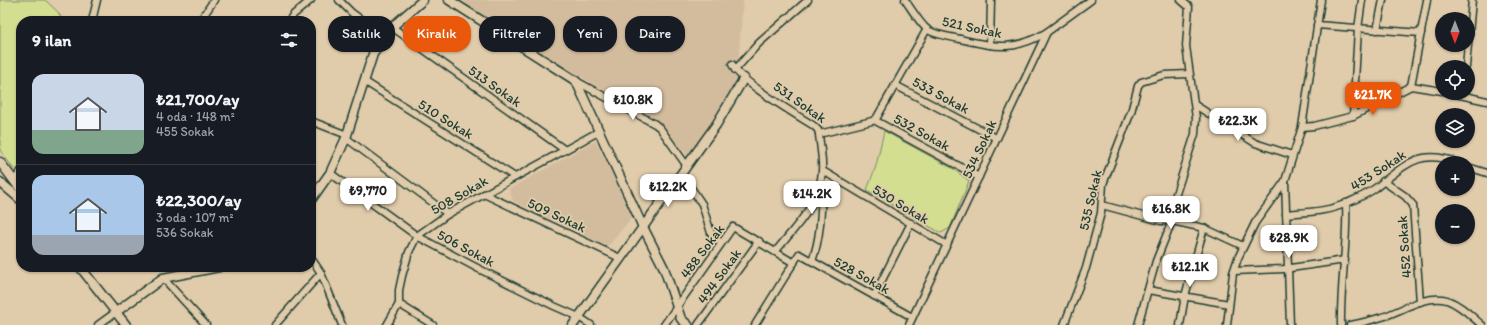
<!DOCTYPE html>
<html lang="tr">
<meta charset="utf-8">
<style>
body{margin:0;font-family:Itim,sans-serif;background:#20242c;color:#f1f3f6;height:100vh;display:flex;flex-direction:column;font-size:15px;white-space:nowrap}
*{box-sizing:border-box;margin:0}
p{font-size:13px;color:#9ea1a6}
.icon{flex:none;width:22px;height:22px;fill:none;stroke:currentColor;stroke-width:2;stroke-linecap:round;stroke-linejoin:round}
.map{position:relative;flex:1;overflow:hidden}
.details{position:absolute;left:16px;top:16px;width:300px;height:256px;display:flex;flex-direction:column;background:#171b24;border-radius:16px;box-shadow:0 1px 3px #0004}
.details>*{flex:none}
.hud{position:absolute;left:328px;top:16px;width:380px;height:36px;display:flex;gap:8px}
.needle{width:26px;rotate:180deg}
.tools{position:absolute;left:1435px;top:12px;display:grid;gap:8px}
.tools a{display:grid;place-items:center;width:40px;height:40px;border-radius:50%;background:#171b24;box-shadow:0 1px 3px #0004;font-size:20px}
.price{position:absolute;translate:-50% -34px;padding:0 9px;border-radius:8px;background:#fff;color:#222;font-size:13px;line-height:26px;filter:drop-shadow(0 1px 2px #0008)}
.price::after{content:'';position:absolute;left:50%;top:24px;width:12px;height:9px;margin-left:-6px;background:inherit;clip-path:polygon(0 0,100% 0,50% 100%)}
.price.on{background:#ea580c;color:#fff}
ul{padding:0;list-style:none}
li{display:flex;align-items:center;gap:12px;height:100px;padding:0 16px}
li+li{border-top:1px solid #363941}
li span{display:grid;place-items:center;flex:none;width:112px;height:80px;border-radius:12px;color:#555}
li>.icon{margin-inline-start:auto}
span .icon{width:48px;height:48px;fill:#fffc;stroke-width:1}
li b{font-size:17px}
h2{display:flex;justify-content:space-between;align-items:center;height:48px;padding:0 16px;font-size:17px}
.pill{padding:0 14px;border-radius:16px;background:#171b24;box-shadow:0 1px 3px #0004;font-size:14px;line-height:36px}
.pill.on{background:#ea580c;color:#fff}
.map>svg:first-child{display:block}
.built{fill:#d3bc9d}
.green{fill:#d3de90;stroke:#798e62}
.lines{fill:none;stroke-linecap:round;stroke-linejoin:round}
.street-casing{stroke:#1f3d34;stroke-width:9}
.secondary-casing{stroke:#1f3d34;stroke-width:11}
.street{stroke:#e0cbaa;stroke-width:6}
.secondary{stroke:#e0cbaa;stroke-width:8}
.labels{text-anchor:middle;stroke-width:3.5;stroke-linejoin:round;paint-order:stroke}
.street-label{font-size:14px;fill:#1f3d34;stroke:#e0cbaa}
</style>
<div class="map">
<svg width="1487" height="325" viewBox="0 0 1487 325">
<rect width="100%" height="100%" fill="#e0cbaa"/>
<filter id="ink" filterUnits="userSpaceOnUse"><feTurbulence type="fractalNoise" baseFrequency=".025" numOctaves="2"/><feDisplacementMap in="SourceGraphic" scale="8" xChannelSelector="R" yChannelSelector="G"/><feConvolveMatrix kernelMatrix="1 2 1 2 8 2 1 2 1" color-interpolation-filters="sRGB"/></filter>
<g filter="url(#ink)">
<!-- built -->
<g class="built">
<path d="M463,0H743L739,54L735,85L688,156L653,117L547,58L469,8Z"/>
<path d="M595,141L622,191L632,215L629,221L609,245L606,246L513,201L509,189Z"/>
</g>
<!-- green -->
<g class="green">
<path d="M0,0H45L58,12L63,21H21V167L16,172L0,150Z"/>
<path d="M884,131L952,168L969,181L950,228L941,233L867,190L876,166Z"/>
</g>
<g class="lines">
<defs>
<g id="street">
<path d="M339,0L352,13L384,36"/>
<path d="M905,0C910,7 921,25 928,30C936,35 951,37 960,39C996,47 1014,52 1047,32"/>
<path d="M92,21L97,0"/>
<path d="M200,21L214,0"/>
<path d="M289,21L293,15L311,0"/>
<path d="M1317,25L1421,33"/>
<path d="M392,27L565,150"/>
<path d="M1377,30L1383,0"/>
<path d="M990,45L991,0"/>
<path d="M732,64C737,80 797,115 814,126L818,130L819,134C820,146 823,159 822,171C820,204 795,227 776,251"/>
<path d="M1466,67L1472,0"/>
<path d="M735,70L759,43L808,0"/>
<path d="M364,81L515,177"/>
<path d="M576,81L655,124L660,128L687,166"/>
<path d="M895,85L996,138"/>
<path d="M1411,86L1427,0"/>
<path d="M1451,93L1487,101"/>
<path d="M1195,105L1255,143L1292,155"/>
<path d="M1353,116L1358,29L1362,0"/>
<path d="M874,120L979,177"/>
<path d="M311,121L347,135"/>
<path d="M1302,127L1314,126L1353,116L1411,86L1442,91"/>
<path d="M819,134L872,121L876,119L927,29"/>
<path d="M346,138L448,214"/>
<path d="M1468,167L1487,173"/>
<path d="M823,171L947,245"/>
<path d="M330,173L417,236L479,269L554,306L579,317L591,325"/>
<path d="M681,173L702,204L711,233L721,243"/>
<path d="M15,180L21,171"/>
<path d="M1285,181L1290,325"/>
<path d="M1383,181L1405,196L1413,205L1420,302"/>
<path d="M484,194L620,258"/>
<path d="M1102,205L1161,221H1172L1204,228L1243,246"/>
<path d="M1286,214C1307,212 1327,212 1347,203C1356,199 1366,195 1374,189C1404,167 1417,147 1458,163"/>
<path d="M311,258L321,273L342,325"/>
<path d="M812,261C821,237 821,212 822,187"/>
<path d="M1234,271L1284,269L1345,260"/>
<path d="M163,278L206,325"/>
<path d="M1148,290L1229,304"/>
<path d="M874,296L911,223"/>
<path d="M399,304L433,325"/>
<path d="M98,325L116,312"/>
<path d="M275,325L321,273"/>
<path d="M387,325L399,304V290L402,276L409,252L417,236L448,214L598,132"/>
<path d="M664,325L733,227L794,263"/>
<path d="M698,325L759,241"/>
<path d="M755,325L799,254L912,317"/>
<path d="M909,325L1047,32L1091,0"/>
<path d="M1064,325L1086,268L1101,213L1103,184L1131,112L1138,86L1141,82L1164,75L1189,74"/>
<path d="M1138,325L1156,261L1172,221L1175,197L1195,134L1196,118L1186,46L1189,7L1181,0"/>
<path d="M1180,325L1185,296L1204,228"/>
<path d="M1227,325L1233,273L1238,258L1255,223L1285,181L1302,127L1321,0"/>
<path d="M1341,325C1340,284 1348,244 1346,203"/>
<path d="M1350,325C1361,323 1372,320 1382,317C1402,311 1425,294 1447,300C1461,305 1471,316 1482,325"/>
</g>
<g id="secondary">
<path d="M449,0L576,81L642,225L664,268L681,319L688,325"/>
<path d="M0,162L21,190"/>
<path d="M0,182L21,200"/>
<path d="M311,200L330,173L346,138L373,54L392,27L423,0"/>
<path d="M80,267L126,325"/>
<path d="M116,312L163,278L219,267"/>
<path d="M573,325L716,125L744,78"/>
</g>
</defs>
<!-- street casing -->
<use href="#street" class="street-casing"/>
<!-- secondary casing -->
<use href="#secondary" class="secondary-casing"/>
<!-- street -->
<use href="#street" class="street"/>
<!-- secondary -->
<use href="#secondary" class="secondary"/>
</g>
</g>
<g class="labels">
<!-- street labels -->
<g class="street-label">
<text transform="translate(972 27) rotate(12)" y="5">521 Sokak</text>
<text transform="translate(495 86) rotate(35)" y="5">513 Sokak</text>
<text transform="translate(941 95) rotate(28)" y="5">533 Sokak</text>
<text transform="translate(800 102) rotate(35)" y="5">531 Sokak</text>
<text transform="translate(446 119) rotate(32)" y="5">510 Sokak</text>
<text transform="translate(922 132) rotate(29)" y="5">532 Sokak</text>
<text transform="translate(979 149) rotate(-65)" y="5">534 Sokak</text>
<text transform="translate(1378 170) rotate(-33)" y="5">453 Sokak</text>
<text transform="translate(459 195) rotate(-30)" y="5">508 Sokak</text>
<text transform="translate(1090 200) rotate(-77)" y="5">535 Sokak</text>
<text transform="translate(901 204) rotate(31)" y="5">530 Sokak</text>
<text transform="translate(557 215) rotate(25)" y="5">509 Sokak</text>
<text transform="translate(1404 247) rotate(-94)" y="5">452 Sokak</text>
<text transform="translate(466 248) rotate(28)" y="5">506 Sokak</text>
<text transform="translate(702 251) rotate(-53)" y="5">488 Sokak</text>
<text transform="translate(862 275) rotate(29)" y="5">528 Sokak</text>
<text transform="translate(719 276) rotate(-54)" y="5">494 Sokak</text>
</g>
</g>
</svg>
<div class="tools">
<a><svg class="needle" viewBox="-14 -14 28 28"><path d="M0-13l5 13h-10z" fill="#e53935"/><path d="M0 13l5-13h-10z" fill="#9ea1a6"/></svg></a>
<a><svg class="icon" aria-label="locate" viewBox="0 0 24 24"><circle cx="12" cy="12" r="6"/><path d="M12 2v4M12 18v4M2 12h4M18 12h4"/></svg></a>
<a><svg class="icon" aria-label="layers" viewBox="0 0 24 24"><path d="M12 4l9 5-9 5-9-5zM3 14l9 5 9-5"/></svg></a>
<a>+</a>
<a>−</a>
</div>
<b class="price on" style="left:1373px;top:116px">₺21.7K</b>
<b class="price" style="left:633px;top:121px">₺10.8K</b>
<b class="price" style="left:1238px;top:142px">₺22.3K</b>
<b class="price" style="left:668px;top:208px">₺12.2K</b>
<b class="price" style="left:368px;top:212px">₺9,770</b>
<b class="price" style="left:812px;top:215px">₺14.2K</b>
<b class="price" style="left:1171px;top:230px">₺16.8K</b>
<b class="price" style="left:1289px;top:259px">₺28.9K</b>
<b class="price" style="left:1190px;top:288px">₺12.1K</b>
<div class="hud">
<a class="pill">Satılık</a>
<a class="pill on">Kiralık</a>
<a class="pill">Filtreler</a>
<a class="pill">Yeni</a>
<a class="pill">Daire</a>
</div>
<section class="details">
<h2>9 ilan<svg class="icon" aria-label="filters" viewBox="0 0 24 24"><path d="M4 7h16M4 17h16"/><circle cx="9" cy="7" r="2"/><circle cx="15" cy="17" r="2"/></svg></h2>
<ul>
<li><span style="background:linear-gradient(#c9d6e8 70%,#7fa58c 0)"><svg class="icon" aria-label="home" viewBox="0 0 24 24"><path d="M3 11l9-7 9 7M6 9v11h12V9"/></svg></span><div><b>₺21,700/ay</b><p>4 oda · 148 m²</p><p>455 Sokak</p></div></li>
<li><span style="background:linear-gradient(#a9c7e8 75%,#9aa5b1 0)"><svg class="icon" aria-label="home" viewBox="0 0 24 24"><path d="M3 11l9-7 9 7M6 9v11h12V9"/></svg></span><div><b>₺22,300/ay</b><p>3 oda · 107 m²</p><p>536 Sokak</p></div></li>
</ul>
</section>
</div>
